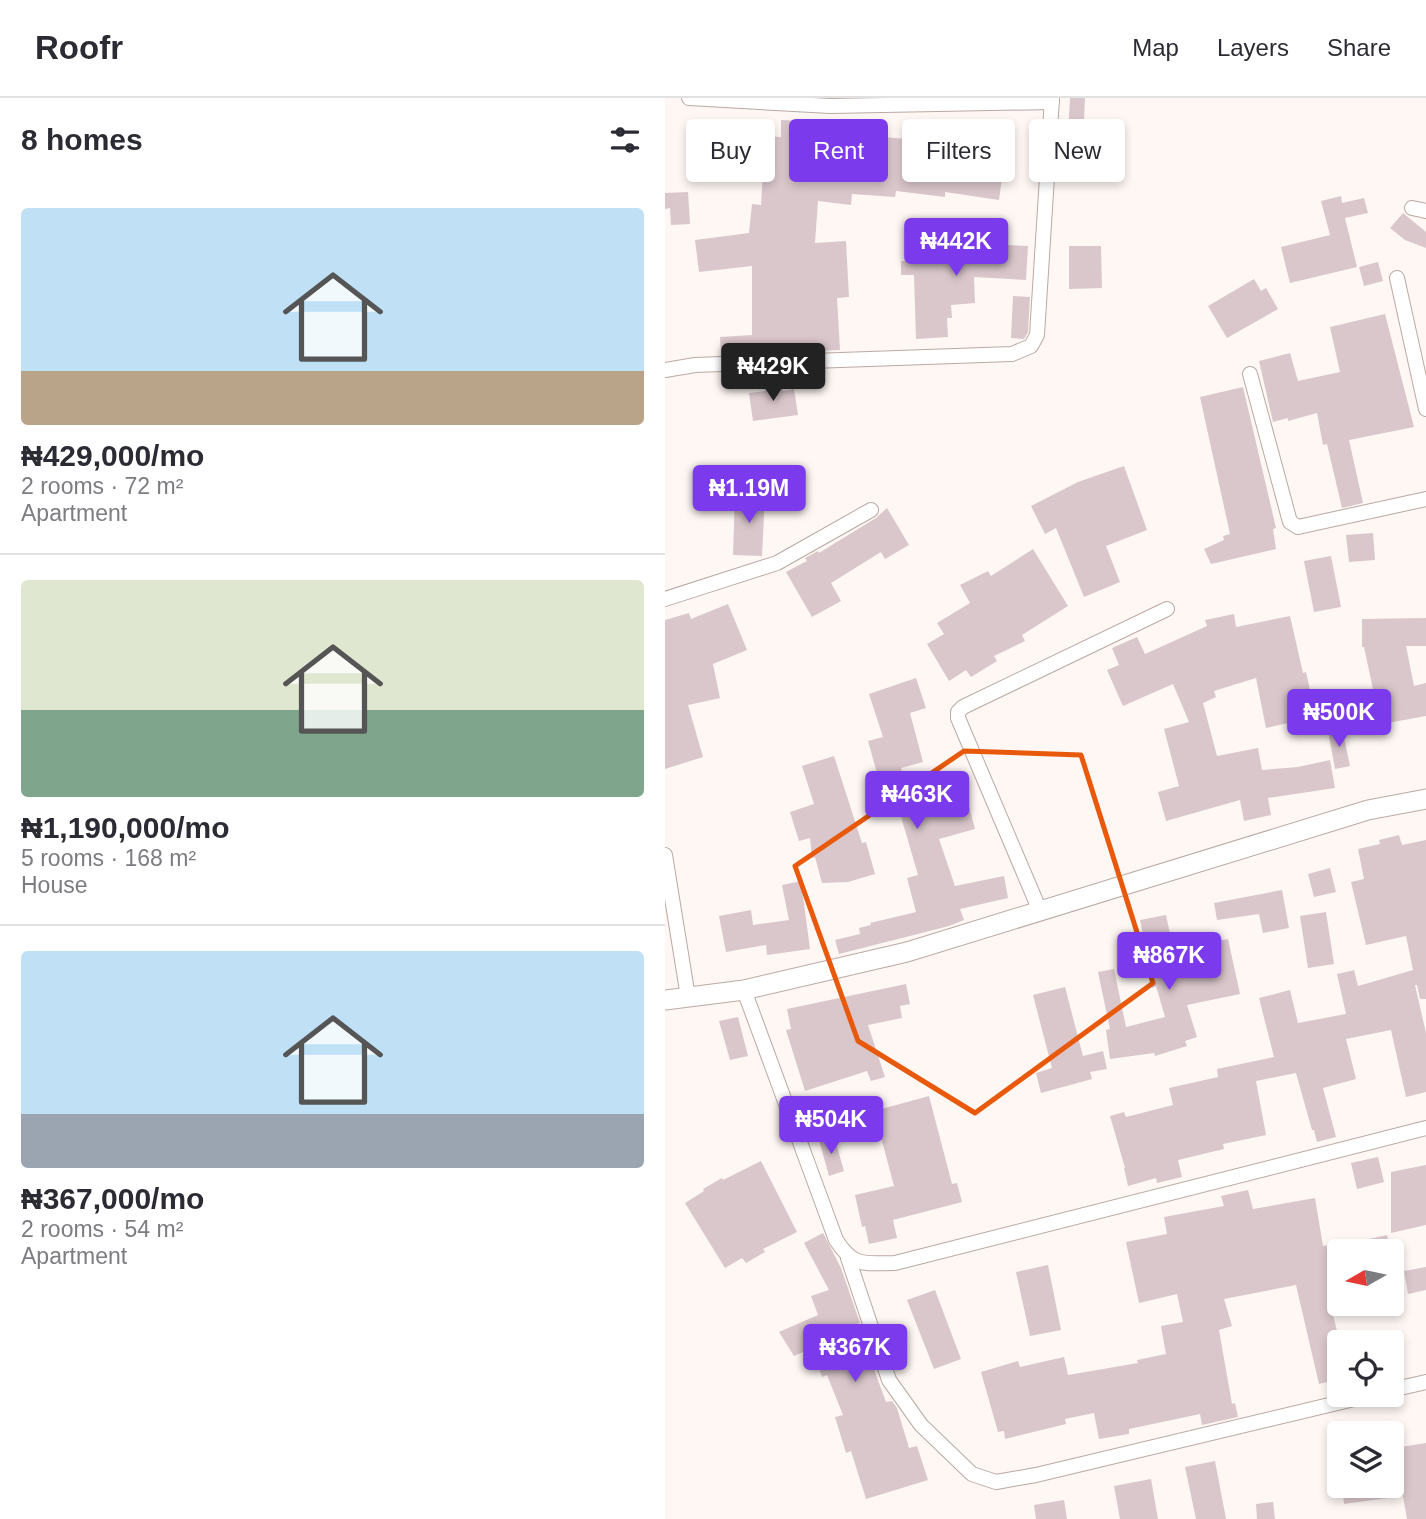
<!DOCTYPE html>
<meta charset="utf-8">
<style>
body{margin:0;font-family:Arial,sans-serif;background:#f2f2f3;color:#2b2b33;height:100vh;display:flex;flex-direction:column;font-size:26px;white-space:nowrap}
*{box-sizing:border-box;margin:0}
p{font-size:23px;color:#7c7c81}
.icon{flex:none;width:38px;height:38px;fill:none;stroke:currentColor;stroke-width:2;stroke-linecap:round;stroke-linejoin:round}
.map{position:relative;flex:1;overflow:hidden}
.details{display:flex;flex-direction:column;background:#fff;width:665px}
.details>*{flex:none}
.hud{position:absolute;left:21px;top:21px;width:634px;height:63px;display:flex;gap:14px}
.needle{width:46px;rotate:261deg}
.buttons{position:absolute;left:662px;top:1141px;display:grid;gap:14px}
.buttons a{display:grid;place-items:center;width:77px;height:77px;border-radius:7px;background:#fff;box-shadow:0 4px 10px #0003;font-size:35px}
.price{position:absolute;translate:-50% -60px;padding:0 16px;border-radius:7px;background:#7c3aed;color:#fff;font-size:23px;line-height:46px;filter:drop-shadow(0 2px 4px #0008)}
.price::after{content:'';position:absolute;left:50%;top:42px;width:21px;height:16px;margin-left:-10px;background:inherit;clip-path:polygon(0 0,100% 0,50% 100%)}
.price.on{background:#222;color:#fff}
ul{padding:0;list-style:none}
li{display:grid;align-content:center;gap:14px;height:371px;padding:0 21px}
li+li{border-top:2px solid #e1e1e2}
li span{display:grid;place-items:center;height:217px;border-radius:7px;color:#555}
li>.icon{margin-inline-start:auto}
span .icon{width:126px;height:126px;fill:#fffc;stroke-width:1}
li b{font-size:30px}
h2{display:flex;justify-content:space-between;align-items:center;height:84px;padding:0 21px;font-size:30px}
.tag{padding:0 24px;border-radius:7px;background:#fff;box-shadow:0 4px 10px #0003;font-size:24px;line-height:63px}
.tag.on{background:#7c3aed;color:#fff}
header{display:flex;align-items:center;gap:42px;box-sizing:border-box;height:98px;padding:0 35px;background:#fff;border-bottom:2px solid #e1e1e2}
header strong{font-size:33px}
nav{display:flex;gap:38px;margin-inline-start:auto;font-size:24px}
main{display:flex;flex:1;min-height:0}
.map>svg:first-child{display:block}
.building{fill:#dac7cc}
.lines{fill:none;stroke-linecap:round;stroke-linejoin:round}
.street-casing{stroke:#bba9a2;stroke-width:16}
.secondary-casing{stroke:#bba9a2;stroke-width:21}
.street{stroke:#fff;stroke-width:14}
.secondary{stroke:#fff;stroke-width:19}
.marked{fill:none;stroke:#e8590c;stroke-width:5;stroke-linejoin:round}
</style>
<header>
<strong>Roofr</strong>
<nav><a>Map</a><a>Layers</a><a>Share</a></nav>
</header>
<main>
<section class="details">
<h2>8 homes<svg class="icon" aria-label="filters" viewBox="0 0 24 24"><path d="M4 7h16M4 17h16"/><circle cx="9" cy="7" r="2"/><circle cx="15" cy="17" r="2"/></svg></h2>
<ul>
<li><span style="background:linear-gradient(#bfe0f5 75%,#b9a48a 0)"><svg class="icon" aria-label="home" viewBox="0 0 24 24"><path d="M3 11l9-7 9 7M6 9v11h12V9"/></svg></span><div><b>₦429,000/mo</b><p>2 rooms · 72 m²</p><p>Apartment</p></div></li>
<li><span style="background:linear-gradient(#dfe7d0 60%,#7fa58c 0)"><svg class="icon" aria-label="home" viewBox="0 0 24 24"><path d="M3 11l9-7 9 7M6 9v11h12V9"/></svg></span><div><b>₦1,190,000/mo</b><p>5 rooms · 168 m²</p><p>House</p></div></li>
<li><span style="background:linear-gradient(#bfe0f5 75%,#9aa5b1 0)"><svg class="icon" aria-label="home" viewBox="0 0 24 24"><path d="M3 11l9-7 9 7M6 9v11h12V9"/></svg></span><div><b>₦367,000/mo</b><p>2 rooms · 54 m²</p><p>Apartment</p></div></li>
</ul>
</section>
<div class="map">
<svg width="761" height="1421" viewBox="0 0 761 1421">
<rect width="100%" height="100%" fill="#fef7f4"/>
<!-- building -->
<g class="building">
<path d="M405,0H420L419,22L430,23L429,81H399L400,35H403Z"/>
<path d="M116,22L144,23L143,48L177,52L178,43L203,46V38L256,42V40L341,51L334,102L280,94V99L231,93L230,99L187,96L186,107L153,103L150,145L181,143L184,199L172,200L175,252L143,253V247L112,249L113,251L76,253V256H56L55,239L87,237V168L34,174L30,142L84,135L87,106L96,107L98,76L45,74L47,33L78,34V37L116,39Z"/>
<path d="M23,94L25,126L6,127L5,110L0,111V95Z"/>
<path d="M676,98L677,105L699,100L703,115L680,120L692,169L625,185L616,149L665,137L656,103Z"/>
<path d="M738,115L761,134V150L740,142L725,130Z"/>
<path d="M302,145L363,148L361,182L309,179L310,205L286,207L287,220H282L283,239L251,241L249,177H236V163H249L248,148Z"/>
<path d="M404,148H436L437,190L404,191Z"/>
<path d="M713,164L718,183L699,188L694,169Z"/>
<path d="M589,181L596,193L601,190L613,211L562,240L543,208Z"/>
<path d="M348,198L365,199L363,234L359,241L346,240Z"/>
<path d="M720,216L749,329L684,342L698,405L677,410L662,346L658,347L652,315L623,323V320L608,324L594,263L625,255L633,283L675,274L665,229Z"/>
<path d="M116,284L118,293L129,291L133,317L88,323L84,295L100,293V286Z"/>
<path d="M578,289L611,430L608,431L611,451L546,466L539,451L559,442L558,438L565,436L535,299Z"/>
<path d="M459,368L482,432L441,448L455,484L419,499L391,430L380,436L366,408L413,384Z"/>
<path d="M70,396L100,397L97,458L68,457Z"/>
<path d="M222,410L244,447L220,461L216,454L166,485L176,503L147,519L121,474L142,463L140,460L153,453L154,455L211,420Z"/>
<path d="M708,435L710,462L684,464L681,437Z"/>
<path d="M368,451L403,508L357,537L360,543L329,558L332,563L306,579L301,572L284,583L262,546L279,536L272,525L305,505L295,487L323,473L326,478Z"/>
<path d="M666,458L676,509L649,514L639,463Z"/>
<path d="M63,506L82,552L48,566L55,600L23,607L38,659L0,671V522L24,515L26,521Z"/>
<path d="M569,516L571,529L625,518L638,575L641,574L651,619L601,630L591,580L549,593L551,599L538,605L552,658L593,650L597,672L633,669L665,662L670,690L603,700L606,717L579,723L575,702L501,723L493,694L514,688L499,631L524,624L508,586L458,608L442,572L454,567L447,550L472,539L480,556L542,528L540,522Z"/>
<path d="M761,520V548H741L749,588L761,585V618L690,631L687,614L712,610L699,549H697V521Z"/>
<path d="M251,580L261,610L245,615L258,664L236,670L252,721L304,708L310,731L274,741L290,788L339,778L343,800L295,811L299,822L284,828L174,856L170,842L195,836L194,830L206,827L205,825L251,814L242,780L253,777L235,715L224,718L203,643L218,639L204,596Z"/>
<path d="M677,630L685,668L670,671L663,633Z"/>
<path d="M169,658L197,745L201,744L210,776L183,784L157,785L150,759L147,760L145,740L134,743L125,714L149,706L137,668Z"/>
<path d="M734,737L737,747L761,742V901H755L752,887H750L761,935V994L741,999L726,932L681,941L691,981L658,990L671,1039L652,1044L649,1032H647L631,975L591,983L601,1037L558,1046L559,1051L513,1062L517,1079L492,1085L491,1080L463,1088L459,1070H460L445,1018L459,1014L461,1019L508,1007L504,990L553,979L552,971L609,959L594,900L625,892L633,925L681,916L672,876L689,872L693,888L748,872L741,838L701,847L686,784L699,781L693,751L715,746L714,742Z"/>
<path d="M665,770L671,794L649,799L643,776Z"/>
<path d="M136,783L145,851L102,857L101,847L61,854L54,818L86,812L88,827L124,822L117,787Z"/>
<path d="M617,792L624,830L598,835L594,816L552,822L549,805Z"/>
<path d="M661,814L669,866L643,870L635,818Z"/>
<path d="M501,817L508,850L511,849L512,852L563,841L575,896L522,907L532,939L520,943L522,948L490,958L489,955L445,961L441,932L445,931L433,874L449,871L461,929L500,919L491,888L487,890L478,859L483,858L475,822Z"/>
<path d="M241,886L245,906L235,908L237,920L203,927L220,979L206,983L202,973L140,993L121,932L126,931L122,911Z"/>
<path d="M400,889L418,958L438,953L442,971L425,974L427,981L376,995L371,975L387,970L368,897Z"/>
<path d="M73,919L83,958L65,962L54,923Z"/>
<path d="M264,998L287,1086L292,1085L297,1104L228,1122L232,1140L204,1146L200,1128L197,1129L190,1097L229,1088L209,1013Z"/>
<path d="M169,1038L179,1073L164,1078L154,1042Z"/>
<path d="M713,1059L719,1084L692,1091L686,1065Z"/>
<path d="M96,1063L132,1134L98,1151L100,1154L81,1165L77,1160L60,1170L20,1105L39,1093L38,1091L57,1080L58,1082Z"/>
<path d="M761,1067V1127L726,1135V1074Z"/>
<path d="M583,1092L588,1111L650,1100L658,1148L674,1145V1212L667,1213L674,1241V1281L654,1286L631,1187L559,1201L567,1228L554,1232L567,1306L570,1305L573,1319L537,1327L535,1316L464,1331V1336L434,1341L429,1315L400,1321L401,1326L340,1341L339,1333L333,1334L316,1274L353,1263L355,1269L399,1259L403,1277L473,1265L472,1262L501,1256L496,1228L518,1224L512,1196L474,1205L461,1144L502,1136L499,1119L559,1108L556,1098Z"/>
<path d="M158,1135L176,1170L195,1225L186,1228L201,1269L207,1266L221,1304L227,1303L232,1310L244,1350L252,1348L263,1382L201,1401L186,1353L181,1355L170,1319L178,1317L162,1277L157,1279L147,1250L129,1258L114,1234L153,1217L146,1198L164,1192L139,1145Z"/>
<path d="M722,1137L726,1153H677V1147Z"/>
<path d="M383,1167L396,1232L365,1238L351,1174Z"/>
<path d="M761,1169V1192L743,1196L739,1173Z"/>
<path d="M270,1192L296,1261L269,1271L242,1202Z"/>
<path d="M761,1345V1421H742L738,1398L679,1406L677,1388H736L729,1350Z"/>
<path d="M550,1363L561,1421H531L520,1369Z"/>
<path d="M486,1381L493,1421H455L449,1388Z"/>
<path d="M399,1402L402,1421H371L369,1407Z"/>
<path d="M608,1404L610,1421H592L591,1406Z"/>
</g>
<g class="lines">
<defs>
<g id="street">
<path d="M24,0L165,8L387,4"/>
<path d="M747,110L761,113"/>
<path d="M732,180L761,311"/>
<path d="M0,272L30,267L347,256L366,248L372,237L387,0"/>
<path d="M585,276L625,424L633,429L761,401"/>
<path d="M0,501L112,465L206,412"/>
<path d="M0,757L23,899"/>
<path d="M375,813L293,620V614L298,609L502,511"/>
<path d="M79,892L171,1142C189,1170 199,1165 230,1165L761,1030"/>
<path d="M183,1160L224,1282L256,1327L307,1376L331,1384L371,1377L706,1297"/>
<path d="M726,1292L761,1284"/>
</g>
<path id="secondary" d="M0,902L79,892L242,854L703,712L761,701"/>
</defs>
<!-- street casing -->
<use href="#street" class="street-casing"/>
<!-- secondary casing -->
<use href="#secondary" class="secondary-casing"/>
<!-- street -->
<use href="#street" class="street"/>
<!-- secondary -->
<use href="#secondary" class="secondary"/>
</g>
<!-- marked area -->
<path class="marked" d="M299,653L416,657L488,885L310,1015L193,943L130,768Z"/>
</svg>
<div class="buttons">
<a><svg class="needle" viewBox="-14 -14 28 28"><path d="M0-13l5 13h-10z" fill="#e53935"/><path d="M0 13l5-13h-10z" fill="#7c7c81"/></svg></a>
<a><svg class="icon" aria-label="locate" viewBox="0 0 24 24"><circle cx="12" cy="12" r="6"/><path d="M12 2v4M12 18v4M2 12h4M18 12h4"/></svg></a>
<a><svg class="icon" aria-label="layers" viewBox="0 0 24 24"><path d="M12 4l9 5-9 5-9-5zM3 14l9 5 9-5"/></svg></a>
</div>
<b class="price" style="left:291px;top:180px">₦442K</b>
<b class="price on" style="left:108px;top:305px">₦429K</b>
<b class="price" style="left:84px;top:427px">₦1.19M</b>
<b class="price" style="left:674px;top:651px">₦500K</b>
<b class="price" style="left:252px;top:733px">₦463K</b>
<b class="price" style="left:504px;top:894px">₦867K</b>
<b class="price" style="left:166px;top:1058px">₦504K</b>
<b class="price" style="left:190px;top:1286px">₦367K</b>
<div class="hud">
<a class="tag">Buy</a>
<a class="tag on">Rent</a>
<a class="tag">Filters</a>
<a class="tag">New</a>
</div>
</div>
</main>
